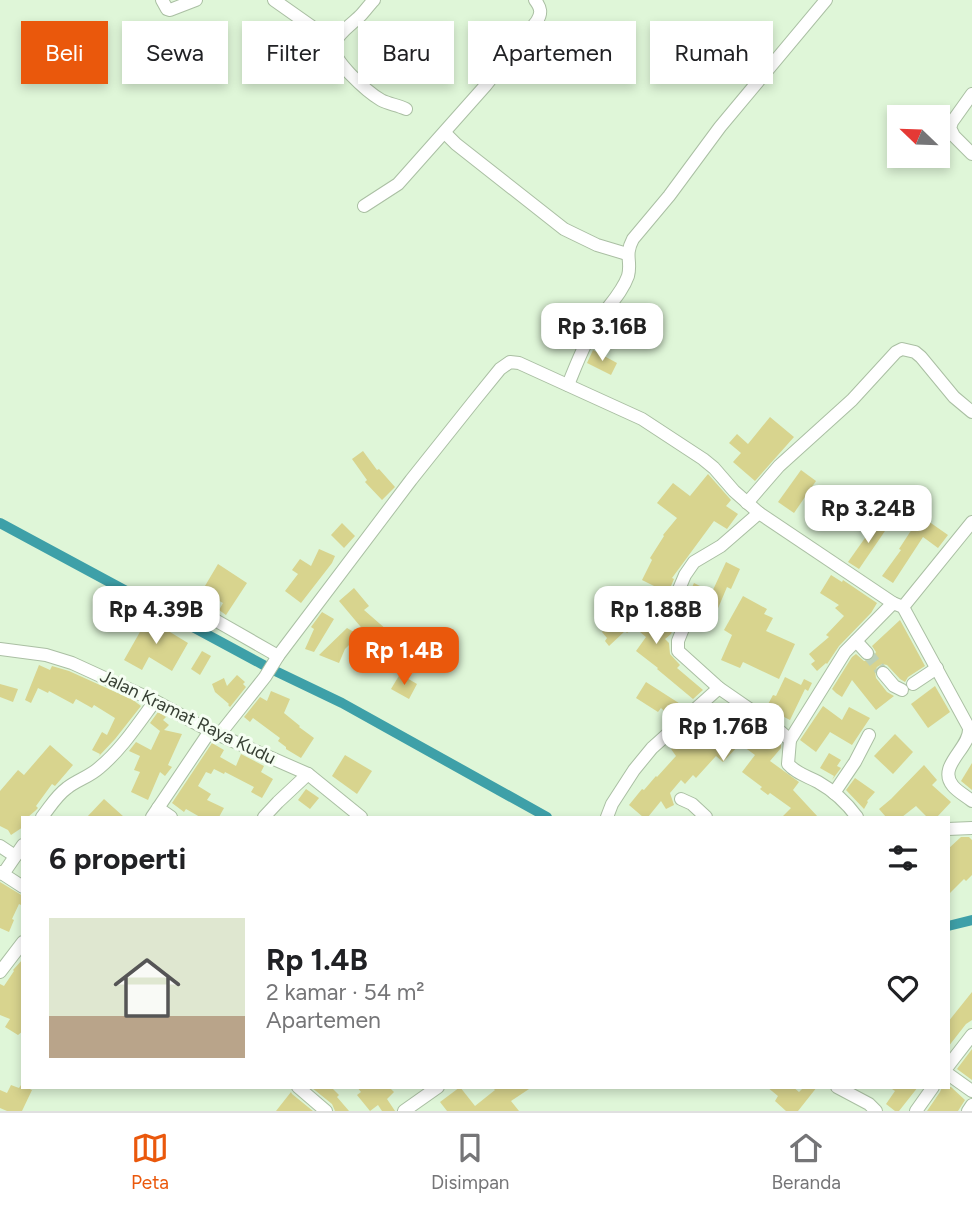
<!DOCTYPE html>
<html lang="id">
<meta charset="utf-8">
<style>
body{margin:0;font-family:Figtree,sans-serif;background:#f2f2f2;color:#202124;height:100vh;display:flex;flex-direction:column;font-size:26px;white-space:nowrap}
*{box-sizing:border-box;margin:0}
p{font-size:23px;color:#757577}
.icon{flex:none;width:38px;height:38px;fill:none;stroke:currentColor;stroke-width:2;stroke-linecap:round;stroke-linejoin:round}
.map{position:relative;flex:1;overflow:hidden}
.sheet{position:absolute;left:21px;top:816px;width:929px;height:273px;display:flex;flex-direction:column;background:#fff;border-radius:0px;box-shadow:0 4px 10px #0003}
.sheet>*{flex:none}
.hud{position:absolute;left:21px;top:21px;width:931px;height:63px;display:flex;gap:14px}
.needle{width:46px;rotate:293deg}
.buttons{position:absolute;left:887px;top:105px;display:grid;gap:14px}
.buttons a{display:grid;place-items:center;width:63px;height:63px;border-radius:0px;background:#fff;box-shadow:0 4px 10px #0003;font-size:35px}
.price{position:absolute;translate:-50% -60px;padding:0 16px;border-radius:14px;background:#fff;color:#222;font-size:23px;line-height:46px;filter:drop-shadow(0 2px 4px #0008)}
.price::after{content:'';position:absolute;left:50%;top:42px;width:21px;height:16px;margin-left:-10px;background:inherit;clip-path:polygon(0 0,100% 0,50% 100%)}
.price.selected{background:#ea580c;color:#fff}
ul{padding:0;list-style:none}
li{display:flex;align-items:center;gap:21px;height:175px;padding:0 28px}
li+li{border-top:2px solid #e0e0e0}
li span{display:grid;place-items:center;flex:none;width:196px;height:140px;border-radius:0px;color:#555}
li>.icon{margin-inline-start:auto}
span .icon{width:84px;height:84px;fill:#fffc;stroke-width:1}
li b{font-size:30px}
h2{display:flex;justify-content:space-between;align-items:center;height:84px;padding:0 28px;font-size:30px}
.tag{padding:0 24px;border-radius:0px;background:#fff;box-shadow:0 4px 10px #0003;font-size:24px;line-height:63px}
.tag.selected{background:#ea580c;color:#fff}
.tab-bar{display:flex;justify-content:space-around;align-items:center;height:98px;border-top:2px solid #e0e0e0;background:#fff;font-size:19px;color:#757577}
.tab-bar a{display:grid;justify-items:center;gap:4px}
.tab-bar .selected{color:#ea580c}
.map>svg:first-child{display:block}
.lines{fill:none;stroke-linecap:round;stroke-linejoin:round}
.canal{stroke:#3ea0a8;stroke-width:10}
.building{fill:#d8d48e}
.minor-tunnel{stroke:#bdd1b7;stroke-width:12;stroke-dasharray:12 6;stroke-linecap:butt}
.minor-casing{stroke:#aabfa3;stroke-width:14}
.minor{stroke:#fff;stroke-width:12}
.labels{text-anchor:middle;stroke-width:6;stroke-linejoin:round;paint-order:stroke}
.street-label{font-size:18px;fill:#363f33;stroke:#f5fef2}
</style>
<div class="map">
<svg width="972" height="1111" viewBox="0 0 972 1111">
<rect width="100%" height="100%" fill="#dff6d8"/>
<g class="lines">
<!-- canal -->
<g class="canal">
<path d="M0,523L269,668L342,703L547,817"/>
<path d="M948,926L972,920"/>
</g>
</g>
<!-- building -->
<g class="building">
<path d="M593,350L617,363L611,375L587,363Z"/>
<path d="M770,417L794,437L755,481L733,462L741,453L729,443L737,434L748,444Z"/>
<path d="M363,451L377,470L379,469L395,487L382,500L365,482L367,480L352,459Z"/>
<path d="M801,470L816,481L794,513L778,502Z"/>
<path d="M708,474L731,500L726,506L738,514L727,529L714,521L672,578L674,579L668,593L642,580L652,560L650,558L664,536L663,535L677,518L657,503L673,483L690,496Z"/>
<path d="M918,514L948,535L938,548L923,537L893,583L882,576L901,550L899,549L912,529L909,527Z"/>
<path d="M877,521L887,528L859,569L848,562Z"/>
<path d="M342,523L355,536L344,548L331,535Z"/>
<path d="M319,549L335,556L332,563L301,603L285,591L298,574L292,570L300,559L311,566Z"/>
<path d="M726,562L740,569L731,589L727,587L711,625L690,617L683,603L685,597L687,598L694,583L712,592Z"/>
<path d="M218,564L247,583L226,615L219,610L223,603L202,591Z"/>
<path d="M831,575L842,582L843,580L877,603L871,613L839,646L827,664L826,663L817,671L811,664L815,661L809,654L829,637L826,635L844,616L835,608L839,605L820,593Z"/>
<path d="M354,588L369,606L364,610L387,630L384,633L391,640L381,651L339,601Z"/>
<path d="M743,596L767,609L764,614L773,618L766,631L795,644L779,679L743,662L740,668L721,660L732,635L724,630Z"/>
<path d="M665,605L674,626L671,634L665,639L669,643L670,654L680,665L677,668L703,690L693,699L657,669L658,668L636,651L646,637L634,627L627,633L625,631L609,646L605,641L607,638L602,632L612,622L617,628L631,614L637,620L642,610L650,614L652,611L656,614Z"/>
<path d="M322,612L334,619L314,652L305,649L314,629L311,627Z"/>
<path d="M149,616L167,626L165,629L188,643L172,671L149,657L142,670L124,660Z"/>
<path d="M900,620L925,666L908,677L905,682L900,679L887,665L882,664L877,667L875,671L876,678L887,692L894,696L876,710L852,680L842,697L836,693L832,689L852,657L856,654L864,661L872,660L876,652L872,646Z"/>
<path d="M347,628L359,635L345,649L339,663L319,655Z"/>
<path d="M202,651L211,656L200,675L191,669Z"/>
<path d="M39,665L50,670L52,666L69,671L133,700L141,706L115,739L99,756L100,754L92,750L102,732L107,735L115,718L94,705L92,708L76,699L73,704L49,691L48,693L38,688L31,703L25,700Z"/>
<path d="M400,674L417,684L409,699L391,689Z"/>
<path d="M237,675L245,682L243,684L246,687L230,707L228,705L229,704L215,692L212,684L224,678L227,686Z"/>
<path d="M785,677L801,685L804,679L812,683L808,691L805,689L790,720L766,708L773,695L776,696Z"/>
<path d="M646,682L685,707L672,718L661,708L658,712L636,698Z"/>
<path d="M0,684L18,689L13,702L0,697Z"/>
<path d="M935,686L950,712L928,728L911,704Z"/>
<path d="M271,691L290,699L284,713L300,726L299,727L314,738L301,758L286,749V747L278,741L280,738L253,718L250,722L244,717L260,697L267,701Z"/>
<path d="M726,703L734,709L729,714L741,726L743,724L744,726L749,720L781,744V748L770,761L799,782L793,790L818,817H782L791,808L770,793L768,795L760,789L762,787L742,772L755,755L740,744L723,762L716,756L696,778L693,775L685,784L681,780L670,793L674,805L666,809L661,801L648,817H643L629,805L642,789L644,790L656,776L657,777L676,756L671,749L692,735L687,729L700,717L706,724Z"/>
<path d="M823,706L842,720L849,707L870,718L852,745L830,732L816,752L800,740Z"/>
<path d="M158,712L166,717L163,720L169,725L164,730L182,734L168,765L172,767L165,776L160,772L148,800L131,792L140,772L134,770L140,756L129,751L136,742L151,750L160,731L150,723Z"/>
<path d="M895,734L913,752L893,774L874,756Z"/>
<path d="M212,743L224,750L220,757L236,766L241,754L264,766L261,772L273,779L262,798L251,792L254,787L225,772L224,774L214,769L211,774L206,772L198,786L211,794L207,800L224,808L219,817H200L186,809L184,812L172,803Z"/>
<path d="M50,745L73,765L55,786L52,784L36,806L38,808L35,811L28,817H23V827L11,835L8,830L0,826V791L18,770L24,775Z"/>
<path d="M829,753L841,760L837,766L841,768L832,780L834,776L820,768Z"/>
<path d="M345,755L372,771L357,794L332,776Z"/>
<path d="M972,763V790L961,781Z"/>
<path d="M924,765L937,780L932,785L951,802L937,817H927L916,806L902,817H886L879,809L891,799Z"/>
<path d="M855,778L875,792L867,801L868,802L864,809L846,790Z"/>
<path d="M306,789L319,798L310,809L298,800Z"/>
<path d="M104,799L124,817H87Z"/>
<path d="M961,837H969L972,840V875L966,881L964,879L948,895V849Z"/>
<path d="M0,882L23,896V906L19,904L12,919L14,920L9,932L0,928Z"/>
<path d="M23,959V1031L18,1035L5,1027L10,1019L0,1015V984L4,986L14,971L13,970Z"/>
<path d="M972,992V1020L966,1024L948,1047V1022Z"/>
<path d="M972,1049V1080L957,1069Z"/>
<path d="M11,1085L19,1088L21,1085L32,1090L22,1111H7L0,1108V1090L7,1093Z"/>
<path d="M311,1087H331L339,1095L337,1097L349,1111H335L332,1104Z"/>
<path d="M357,1087H389L394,1092L387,1099L395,1111H382L378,1105L370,1111L357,1095L361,1092Z"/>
<path d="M460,1087L475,1106L495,1090L492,1087H532L511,1101L519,1111H447L440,1102Z"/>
<path d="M767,1087H793L799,1092L804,1087H817L798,1111H786L775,1101L778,1096Z"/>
<path d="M889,1087H918L899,1111H895L886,1104L895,1091Z"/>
<path d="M942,1087H951L965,1100L958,1111H927L940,1092Z"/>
<path d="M291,1092L292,1094L313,1111H276Z"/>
</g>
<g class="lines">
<!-- minor-tunnel -->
<path class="minor-tunnel" d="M867,653L883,673"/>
<defs>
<g id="minor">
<path d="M162,0L167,9L170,10L196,0"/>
<path d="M274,0L335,43"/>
<path d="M374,0C369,5 365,11 360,16C351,25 339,32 334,44C328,58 369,93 381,100C388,104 398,105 406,109"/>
<path d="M972,94L952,122L950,128L954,136L972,154"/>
<path d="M445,133L456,144L564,229L597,245L627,254"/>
<path d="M364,206L398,184L486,85L537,21C542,13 541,8 535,0"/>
<path d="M568,385C577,363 585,341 598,321C608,306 622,293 628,276C632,261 624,256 633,239L669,196L720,127L826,0"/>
<path d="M747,503L779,466L852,400L896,352L902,349L915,352L921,357L954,397L972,412"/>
<path d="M759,513L893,603"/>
<path d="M903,607L972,522"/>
<path d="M201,612L278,656"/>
<path d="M856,641L867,653"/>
<path d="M0,649L46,655L72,663L155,701L210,731L308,774L361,817"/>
<path d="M883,673L894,686L902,690"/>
<path d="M913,684L937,668"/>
<path d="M219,735L265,677L278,656L411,480L474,401L500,369L510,362L519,363L642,419L703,459L714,468L734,491L759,513L721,546L694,562L685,575L674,601V605L684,626L678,641V651L719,688L774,726L790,740L788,764C797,774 807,776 818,782C834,791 846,802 857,817"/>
<path d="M790,740L845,652L893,603L903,607L969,728C971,748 936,766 953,786C958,792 966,796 972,801"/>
<path d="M834,793L855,762L869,735"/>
<path d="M681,799L692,804L706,817"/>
<path d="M158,808L171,817"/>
<path d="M42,817C50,807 56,796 67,788C77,780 89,777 99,768C121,750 138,724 155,701"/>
<path d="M152,817L210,731"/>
<path d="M264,817L278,802L308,774"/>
<path d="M607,817L612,804L634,770L652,748L719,688"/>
<path d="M948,829L972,828"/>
<path d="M0,846L15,856"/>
<path d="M0,872L23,887"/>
<path d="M3,874L23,845"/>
<path d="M0,972L23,942"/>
<path d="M948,1066L972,1035"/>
<path d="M948,1074L972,1091"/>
<path d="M298,1087L326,1111"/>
<path d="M837,1087L869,1104L876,1111"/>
<path d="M404,1111L438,1087"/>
<path d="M916,1111L933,1087"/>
<path d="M968,1111L972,1105"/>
</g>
</defs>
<!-- minor casing -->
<use href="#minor" class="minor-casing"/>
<!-- minor -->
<use href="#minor" class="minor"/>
</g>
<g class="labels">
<!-- street labels -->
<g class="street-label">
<text transform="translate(188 717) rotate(26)" y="6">Jalan Kramat Raya Kudu</text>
</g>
</g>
</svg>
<div class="buttons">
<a><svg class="needle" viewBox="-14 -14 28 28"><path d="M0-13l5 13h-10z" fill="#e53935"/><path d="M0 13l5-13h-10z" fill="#757577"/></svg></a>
</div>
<b class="price" style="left:602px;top:363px">Rp 3.16B</b>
<b class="price" style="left:868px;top:545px">Rp 3.24B</b>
<b class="price" style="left:156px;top:646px">Rp 4.39B</b>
<b class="price" style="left:656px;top:646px">Rp 1.88B</b>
<b class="price selected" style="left:404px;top:687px">Rp 1.4B</b>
<b class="price" style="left:723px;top:763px">Rp 1.76B</b>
<div class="hud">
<a class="tag selected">Beli</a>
<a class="tag">Sewa</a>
<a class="tag">Filter</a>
<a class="tag">Baru</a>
<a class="tag">Apartemen</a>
<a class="tag">Rumah</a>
</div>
<section class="sheet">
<h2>6 properti<svg class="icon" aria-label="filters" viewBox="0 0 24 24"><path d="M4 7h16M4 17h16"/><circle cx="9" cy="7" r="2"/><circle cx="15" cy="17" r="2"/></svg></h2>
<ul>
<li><span style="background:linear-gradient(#dfe7d0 70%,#b9a48a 0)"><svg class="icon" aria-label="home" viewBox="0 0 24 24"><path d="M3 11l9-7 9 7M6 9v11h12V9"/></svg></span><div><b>Rp 1.4B</b><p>2 kamar · 54 m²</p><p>Apartemen</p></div><svg class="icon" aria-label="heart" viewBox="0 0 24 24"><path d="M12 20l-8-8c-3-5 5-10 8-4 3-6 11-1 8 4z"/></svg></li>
</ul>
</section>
</div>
<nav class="tab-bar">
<a class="selected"><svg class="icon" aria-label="map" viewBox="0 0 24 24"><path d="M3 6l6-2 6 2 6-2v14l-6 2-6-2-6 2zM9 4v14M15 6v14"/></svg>Peta</a>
<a><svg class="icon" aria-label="saved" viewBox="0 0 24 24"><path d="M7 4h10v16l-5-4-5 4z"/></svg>Disimpan</a>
<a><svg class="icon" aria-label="home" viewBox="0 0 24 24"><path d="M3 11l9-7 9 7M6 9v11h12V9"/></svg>Beranda</a>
</nav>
